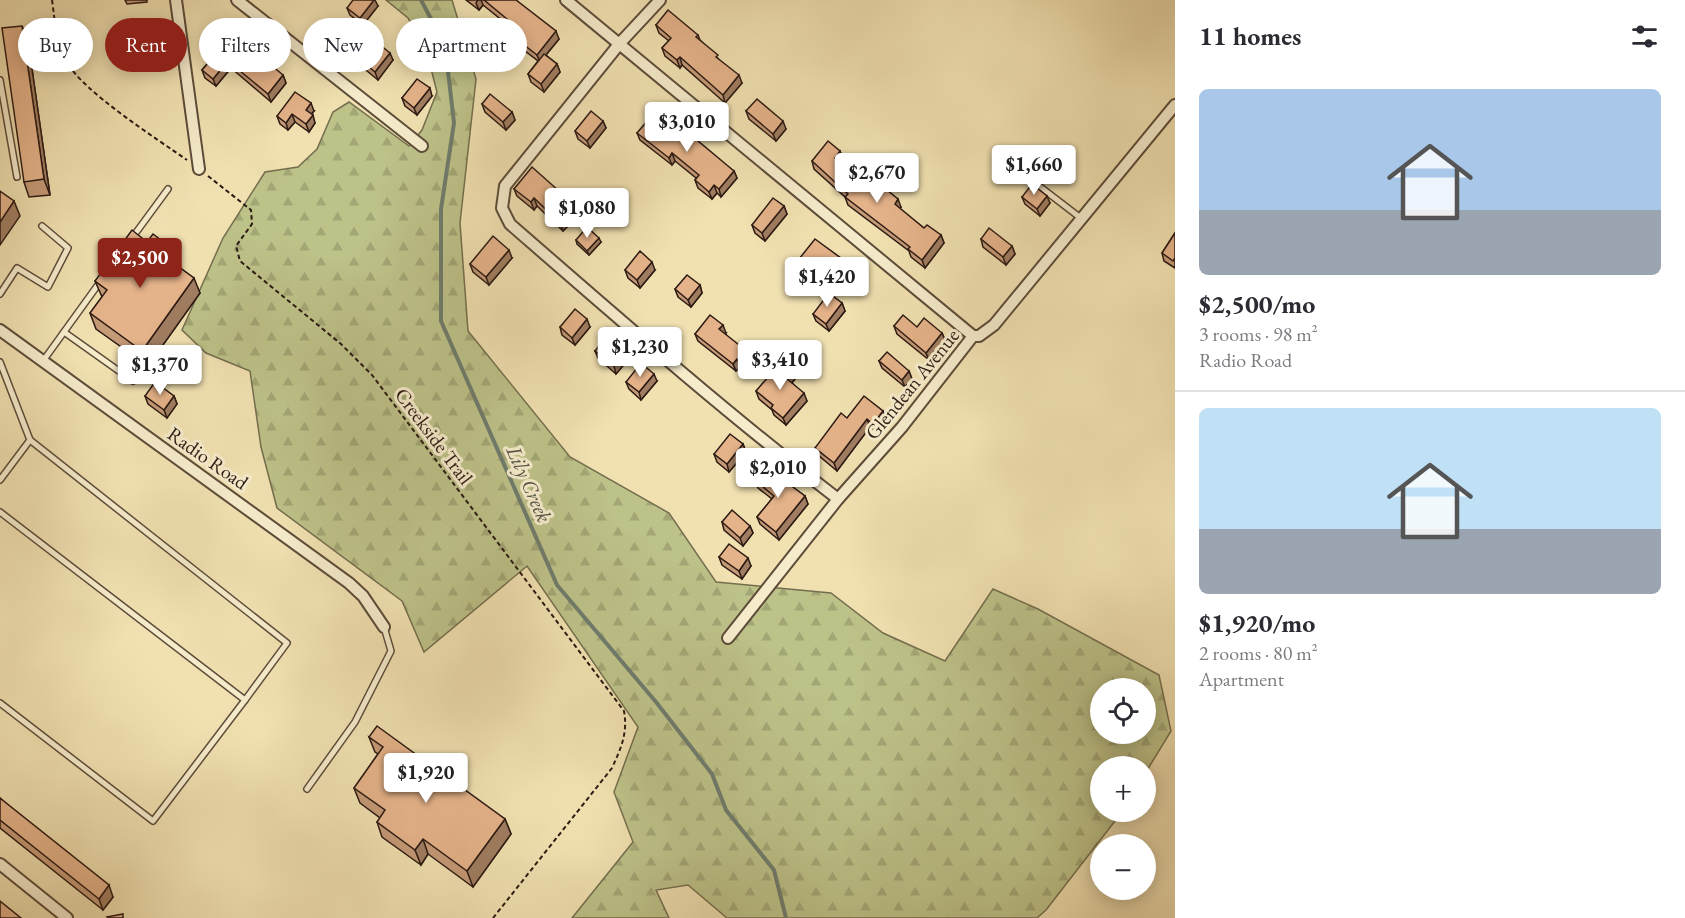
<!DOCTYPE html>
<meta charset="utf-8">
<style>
body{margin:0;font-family:"EB Garamond",serif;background:#f2f2f3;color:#2b2b33;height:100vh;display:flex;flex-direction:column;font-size:22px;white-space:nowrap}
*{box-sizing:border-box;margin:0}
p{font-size:20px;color:#7c7c81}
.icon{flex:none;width:33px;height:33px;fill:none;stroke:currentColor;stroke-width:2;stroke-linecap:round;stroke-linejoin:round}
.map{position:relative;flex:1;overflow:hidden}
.side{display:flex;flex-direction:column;background:#fff;width:510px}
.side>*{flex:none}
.guide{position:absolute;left:18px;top:18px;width:570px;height:54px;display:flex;gap:12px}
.tools{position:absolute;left:1090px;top:678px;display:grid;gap:12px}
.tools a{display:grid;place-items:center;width:66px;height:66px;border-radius:50%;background:#fff;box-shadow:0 3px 15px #0003;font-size:30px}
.price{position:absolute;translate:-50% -51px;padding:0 14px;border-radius:6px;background:#fff;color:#222;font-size:20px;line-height:39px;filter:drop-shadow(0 2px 3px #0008)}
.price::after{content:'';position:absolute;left:50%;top:36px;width:18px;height:14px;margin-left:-9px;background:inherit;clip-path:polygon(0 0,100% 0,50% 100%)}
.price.current{background:#8f2418;color:#fff}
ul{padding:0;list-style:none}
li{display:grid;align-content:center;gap:12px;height:318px;padding:0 24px}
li+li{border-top:2px solid #e1e1e2}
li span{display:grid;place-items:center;height:186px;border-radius:9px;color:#555}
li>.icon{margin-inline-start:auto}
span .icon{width:108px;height:108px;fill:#fffc;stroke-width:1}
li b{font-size:26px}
h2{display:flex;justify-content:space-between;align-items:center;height:72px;padding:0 24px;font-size:26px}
.pill{padding:0 21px;border-radius:27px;background:#fff;box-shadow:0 3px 15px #0003;font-size:21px;line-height:54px}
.pill.current{background:#8f2418;color:#fff}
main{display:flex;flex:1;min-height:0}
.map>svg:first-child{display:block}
.forest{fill:url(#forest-firs);stroke:#746e4e;stroke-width:1.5;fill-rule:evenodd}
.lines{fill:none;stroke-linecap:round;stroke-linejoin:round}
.stream{stroke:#6f7c6c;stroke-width:4}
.lane-casing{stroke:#5d4c3a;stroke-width:8}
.street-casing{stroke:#5d4c3a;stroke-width:14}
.path{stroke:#2c1a13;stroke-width:2;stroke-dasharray:4.5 3;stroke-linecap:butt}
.lane{stroke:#f6eccc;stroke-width:5}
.street{stroke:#f6eccc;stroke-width:10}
.wall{fill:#c59a77;stroke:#2c1a13;stroke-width:1.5}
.shaded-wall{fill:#a07d61;stroke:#2c1a13;stroke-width:1.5}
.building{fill:#e5b38a;stroke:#2c1a13;stroke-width:1.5}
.labels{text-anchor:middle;stroke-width:6;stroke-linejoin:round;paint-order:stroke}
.street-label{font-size:20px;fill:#2c1a13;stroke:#f6eccc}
.water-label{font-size:21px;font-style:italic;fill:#535347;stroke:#f6eccc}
</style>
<main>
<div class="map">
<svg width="1175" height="918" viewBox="0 0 1175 918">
<defs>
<pattern id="forest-firs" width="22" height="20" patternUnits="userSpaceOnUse" patternTransform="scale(1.5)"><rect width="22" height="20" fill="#bdc289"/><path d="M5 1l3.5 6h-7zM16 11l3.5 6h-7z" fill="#a3a675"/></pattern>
</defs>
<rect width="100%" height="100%" fill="#f1e1b1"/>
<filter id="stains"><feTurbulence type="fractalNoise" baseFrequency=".00333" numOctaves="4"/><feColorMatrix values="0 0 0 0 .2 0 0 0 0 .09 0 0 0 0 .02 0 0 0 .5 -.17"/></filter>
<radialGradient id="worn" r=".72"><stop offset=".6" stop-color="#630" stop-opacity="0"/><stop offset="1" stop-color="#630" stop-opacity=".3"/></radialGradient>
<!-- forest -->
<path class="forest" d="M386,0H452L476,79L460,223L468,331L570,457L669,513L716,582L831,593L883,633L945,661L993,589L1038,609L1159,675L1171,731L1146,772V766H1101V812H1122L1046,910L1037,918H727L688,885L656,890L669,918H572L633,842L614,792L638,727L527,566L424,652L402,601L277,508L261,447L250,371L206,353L182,330L223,238L265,172L298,167L317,149L333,112L349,102L409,146L422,130L437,92L427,53L408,18ZM1101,688H1146V734H1101Z"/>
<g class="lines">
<!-- stream -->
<path class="stream" d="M421,0L445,45L454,123L441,209V321L557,585L656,702L712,774L726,810L774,870L786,918"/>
<defs>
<g id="lane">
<path d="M0,80L17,177"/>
<path d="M1039,186L1082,219"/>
<path d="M132,238L168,189"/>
<path d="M0,294L17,268L48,287L68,248L42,226"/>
<path d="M64,332L133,381"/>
<path d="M43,361L100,282"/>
<path d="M0,362L30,440L0,480"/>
<path d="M30,440L287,643L245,700"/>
<path d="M0,512L245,700L153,821L0,703"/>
<path d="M307,789L355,722L391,651L384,627"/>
</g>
<g id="street">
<path d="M176,0L199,169"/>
<path d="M237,0L422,146"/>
<path d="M566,0L973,336"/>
<path d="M660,0L620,43L505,186L502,208L510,224C618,318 725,412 838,499"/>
<path d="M0,330L349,583L363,596L384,627"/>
<path d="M728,638L838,499L902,427L973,336H979L994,325L1175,105"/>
<path d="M0,864L67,918"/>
</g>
</defs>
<!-- lane casing -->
<use href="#lane" class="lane-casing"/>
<!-- street casing -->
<use href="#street" class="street-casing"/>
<!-- path -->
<g class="path">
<path d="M52,0C55,21 56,43 67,62C82,91 157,139 187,160"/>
<path d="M208,176L251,210L252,224L236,246L240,261L341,344L372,375L624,711C628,733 621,748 612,768L493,918"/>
</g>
<!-- lane -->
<use href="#lane" class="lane"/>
<!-- street -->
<use href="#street" class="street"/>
</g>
<!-- wall -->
<g class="wall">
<path d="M125,0H147V2L127,4Z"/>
<path d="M466,0H516L559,39L546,55L557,64L560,72L544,92L531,82L528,74L538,61L504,35L501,27L504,22L483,5L479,10Z"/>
<path d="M378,6L363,25L350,15L347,8Z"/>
<path d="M131,25L134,33L138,62L120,65L117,57Z"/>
<path d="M656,25L698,35L700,40L742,83L725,103L682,65L680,68L665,56L662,48L669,41L659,33Z"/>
<path d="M22,26L28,41L50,195L29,197L24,182Z"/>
<path d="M341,44L393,60L378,80L344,52Z"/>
<path d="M219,50L283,75L286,83L271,102L231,68L216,86L205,78L202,70L207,64L205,58Z"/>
<path d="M432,96L417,115L405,106L402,98Z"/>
<path d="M482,104L512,112L515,120L506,130L485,112Z"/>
<path d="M314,111L311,114L315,123L309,132L295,122L288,130L280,124L277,116Z"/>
<path d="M746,111L786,129L776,141L749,119Z"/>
<path d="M603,121L606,128L590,148L578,139L575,131Z"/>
<path d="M637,133L689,141L734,171L737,178L721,197L717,193L712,199L698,188L695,180L696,178L675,161L672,165L640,140Z"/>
<path d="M840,151L843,159L840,163L858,177L859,181L875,194L901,207L900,209L924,228L941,235L944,243L925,268L911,257L909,251L848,205L845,197L814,169L812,161Z"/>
<path d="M514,189L572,208L568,211L570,213L573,221L563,231L537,206L534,210L517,196Z"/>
<path d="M1022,197L1050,203L1040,216L1025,204Z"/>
<path d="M784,206L787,214L765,241L755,233L752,225Z"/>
<path d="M1175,233V268L1164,261L1162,253Z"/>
<path d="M981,239L1012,246L1015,254L1006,265L983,247Z"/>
<path d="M576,240L601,242L589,255L577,244Z"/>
<path d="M147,242L170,247L176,262L175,264L200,293L148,366L96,329L90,313L102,297L95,281Z"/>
<path d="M512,258L489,285L473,272L470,264Z"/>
<path d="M799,259L848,269L832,289L801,267Z"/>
<path d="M625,270H655L640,288L628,278Z"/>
<path d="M700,285L702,293L691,307L678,297L675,289Z"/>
<path d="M842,303L845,311L829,331L816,321L813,314Z"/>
<path d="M894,326L917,327L942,333L945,340L929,360L897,334Z"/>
<path d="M560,327H590L575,345L562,335Z"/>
<path d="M726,333L725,334L755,364L748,373L740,367L736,371L698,341L695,334Z"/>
<path d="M595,351L627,361L616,374L598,358Z"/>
<path d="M879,361L909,371L912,379L905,387L882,368Z"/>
<path d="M792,371L795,379L792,383L807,401L786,425L774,415L772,410L759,399L756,391Z"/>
<path d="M657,381L641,400L629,389L626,382Z"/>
<path d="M145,396H174L177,404L167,418L148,404Z"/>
<path d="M883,411L886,419L876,431L870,427L837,471L818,455L815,448L847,418Z"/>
<path d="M743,444L746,452L729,472L717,462L714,454Z"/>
<path d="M755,480L805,496L808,504L779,540L760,524L757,517L772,499L758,488Z"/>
<path d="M722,522L750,526L753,533L743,546L724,530Z"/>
<path d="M719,557L751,566L742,579L722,565Z"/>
<path d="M369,737L505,819L511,834L473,887L428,854L421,865L382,837L377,822L380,818L360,803L354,788L378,754L375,752Z"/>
<path d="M0,798L113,897L103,910L0,828Z"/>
</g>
<!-- shaded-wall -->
<g class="shaded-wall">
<path d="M374,0H375L378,6L363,25L360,18Z"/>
<path d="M478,0H481L483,5L479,10L476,3Z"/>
<path d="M131,25L134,33L138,62L135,55Z"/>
<path d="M22,26L28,41L50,195L44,179Z"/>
<path d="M556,31L559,39L540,62L537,55Z"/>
<path d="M390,53L393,60L378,80L375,72Z"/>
<path d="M680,57L682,65L680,68L677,60Z"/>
<path d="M228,61L231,68L216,86L213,79Z"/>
<path d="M557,64L560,72L544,92L541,84Z"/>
<path d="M283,75L286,83L271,102L268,94Z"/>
<path d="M739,75L742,83L725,103L723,95Z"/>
<path d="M430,88L432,96L417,115L414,108Z"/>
<path d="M311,103L314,111L308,118L306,110Z"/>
<path d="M512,112L515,120L506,130L503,122Z"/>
<path d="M292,114L295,122L288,130L286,123Z"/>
<path d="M313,115L315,123L309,132L306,124Z"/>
<path d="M603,121L606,128L590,148L587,141Z"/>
<path d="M783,121L786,129L776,141L773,134Z"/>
<path d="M840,151L843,159L838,166L835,158Z"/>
<path d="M672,153L675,161L672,165L669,158Z"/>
<path d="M734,171L737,178L721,197L719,189Z"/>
<path d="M714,185L717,193L712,199L709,192Z"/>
<path d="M1047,196L1050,203L1040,216L1037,209Z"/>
<path d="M534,198L537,206L534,210L531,202Z"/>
<path d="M898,199L901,207L897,212L895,204Z"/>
<path d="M569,200L572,208L565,214L563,206Z"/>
<path d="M14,201L20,216L0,245V222Z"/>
<path d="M784,206L787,214L765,241L762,233Z"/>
<path d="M570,213L573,221L563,231L560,223Z"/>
<path d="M941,235L944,243L925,268L922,260Z"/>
<path d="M599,238L601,242L589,255L587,251Z"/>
<path d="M1012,246L1015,254L1006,265L1003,257Z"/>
<path d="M170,247L176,262L169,271L164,256Z"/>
<path d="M509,250L512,258L489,285L486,277Z"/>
<path d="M845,261L848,269L832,289L829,281Z"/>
<path d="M652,262L655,270L640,288L637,280Z"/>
<path d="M194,278L200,293L148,366L142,351Z"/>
<path d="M700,285L702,293L691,307L688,300Z"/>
<path d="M842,303L845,311L829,331L826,324Z"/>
<path d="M587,319L590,327L575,345L572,338Z"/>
<path d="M723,325L726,333L722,337L719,329Z"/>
<path d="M942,333L945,340L929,360L926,353Z"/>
<path d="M624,353L627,361L616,374L614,366Z"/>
<path d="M753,356L755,364L748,373L745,365Z"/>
<path d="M737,359L740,367L736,371L733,364Z"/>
<path d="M792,371L795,379L789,386L786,378Z"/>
<path d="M909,371L912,379L905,387L902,380Z"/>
<path d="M654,374L657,381L641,400L639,392Z"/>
<path d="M804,393L807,401L786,425L783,418Z"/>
<path d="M174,396L177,404L167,418L164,410Z"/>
<path d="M883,411L886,419L876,431L873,424Z"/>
<path d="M867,419L870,427L837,471L834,463Z"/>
<path d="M743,444L746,452L729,472L727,464Z"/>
<path d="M805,496L808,504L779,540L776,532Z"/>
<path d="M750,526L753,533L743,546L740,538Z"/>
<path d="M748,558L751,566L742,579L739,571Z"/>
<path d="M505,819L511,834L473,887L467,871Z"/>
<path d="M423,839L428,854L421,865L415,850Z"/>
<path d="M109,885L113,897L103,910L99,899Z"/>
</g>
<!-- building -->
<g class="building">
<path d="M353,0H374L360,18L347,8Z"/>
<path d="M484,0H516L556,31L537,55L501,27L507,19Z"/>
<path d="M668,10L698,35L696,37L718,55L716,57L739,75L723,95L680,57L677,60L662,48L671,38L656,25Z"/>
<path d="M131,25L135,55L117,57L113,28Z"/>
<path d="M356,25L390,53L375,72L341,44Z"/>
<path d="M22,26L44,179L24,182L2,28Z"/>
<path d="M227,40L246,55L251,48L283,75L268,94L228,61L213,79L202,70L209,62L205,58L215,47L219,50Z"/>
<path d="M544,54L557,64L541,84L528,74Z"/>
<path d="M417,79L430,88L414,108L402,98Z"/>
<path d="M295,92L311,103L306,110L313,115L306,124L292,114L286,123L277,116Z"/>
<path d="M490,94L512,112L503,122L482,104Z"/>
<path d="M757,99L783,121L773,134L746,111Z"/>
<path d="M591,111L603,121L587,141L575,131Z"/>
<path d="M654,113L689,141L692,136L734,171L719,189L714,185L709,192L695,180L699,175L672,153L669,158L637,133Z"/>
<path d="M828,141L840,151L835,158L858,177L856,179L875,194L882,186L898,199L895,204L924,228L927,225L941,235L922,260L908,249L910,247L845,197L848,194L812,161Z"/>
<path d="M532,167L569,200L563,206L570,213L560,223L534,198L531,202L514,189Z"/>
<path d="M1032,184L1047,196L1037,209L1022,197Z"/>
<path d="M0,191L14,201L0,222Z"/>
<path d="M773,198L784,206L762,233L752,225Z"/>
<path d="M587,227L599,238L587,251L576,240Z"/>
<path d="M989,228L1012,246L1003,257L981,239Z"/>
<path d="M132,230L147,242L153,234L170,247L164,256L194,278L142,351L90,313L107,290L95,281Z"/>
<path d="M1175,233V258L1173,261L1162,253Z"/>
<path d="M493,236L509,250L486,277L470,264Z"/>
<path d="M815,239L845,261L829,281L799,259Z"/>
<path d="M640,251L652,262L637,280L625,270Z"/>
<path d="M687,275L700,285L688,300L675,289Z"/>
<path d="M829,293L842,303L826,324L813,314Z"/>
<path d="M575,309L587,319L572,338L560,327Z"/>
<path d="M710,315L723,325L719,329L753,356L745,365L737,359L733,364L695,334Z"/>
<path d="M903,315L917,327L924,318L942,333L926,353L894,326Z"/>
<path d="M605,338L624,353L614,366L595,351Z"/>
<path d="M887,352L909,371L902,380L879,361Z"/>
<path d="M781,362L792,371L786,378L804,393L783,418L771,408L773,405L756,391Z"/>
<path d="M641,363L654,374L639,392L626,382Z"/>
<path d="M155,382L174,396L164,410L145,396Z"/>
<path d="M864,396L883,411L873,424L867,419L834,463L815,448L841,413L847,418Z"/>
<path d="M730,434L743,444L727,464L714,454Z"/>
<path d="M766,467L805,496L776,532L757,517L774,496L755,480Z"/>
<path d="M732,510L750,526L740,538L722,522Z"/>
<path d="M729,544L748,558L739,571L719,557Z"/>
<path d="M377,726L505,819L467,871L423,839L415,850L377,822L385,810L354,788L383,747L369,737Z"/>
<path d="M0,798L109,885L99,899L0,820Z"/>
<path d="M0,901L21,918H0Z"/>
<path d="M123,914V918H108L107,917Z"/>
</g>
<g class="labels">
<!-- street labels -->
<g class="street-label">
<text transform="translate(912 384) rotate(-51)" y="7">Glendean Avenue</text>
<text transform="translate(434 436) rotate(53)" y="7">Creekside Trail</text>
<text transform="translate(208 458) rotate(35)" y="7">Radio Road</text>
</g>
<!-- water labels -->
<g class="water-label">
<text transform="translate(529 484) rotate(66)" y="7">Lily Creek</text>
</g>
</g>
<rect width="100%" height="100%" filter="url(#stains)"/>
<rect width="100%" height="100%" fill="url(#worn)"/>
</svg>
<div class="tools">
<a><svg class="icon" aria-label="locate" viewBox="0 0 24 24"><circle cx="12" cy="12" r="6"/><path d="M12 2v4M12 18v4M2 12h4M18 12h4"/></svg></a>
<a>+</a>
<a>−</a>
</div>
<b class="price" style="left:687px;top:153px">$3,010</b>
<b class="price" style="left:1034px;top:196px">$1,660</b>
<b class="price" style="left:877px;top:204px">$2,670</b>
<b class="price" style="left:587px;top:239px">$1,080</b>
<b class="price current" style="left:140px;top:289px">$2,500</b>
<b class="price" style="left:827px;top:308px">$1,420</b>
<b class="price" style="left:640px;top:378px">$1,230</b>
<b class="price" style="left:780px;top:391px">$3,410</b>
<b class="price" style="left:160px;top:396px">$1,370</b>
<b class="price" style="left:778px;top:499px">$2,010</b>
<b class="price" style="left:426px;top:804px">$1,920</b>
<div class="guide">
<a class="pill">Buy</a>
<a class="pill current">Rent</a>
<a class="pill">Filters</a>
<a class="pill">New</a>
<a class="pill">Apartment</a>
</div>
</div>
<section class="side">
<h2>11 homes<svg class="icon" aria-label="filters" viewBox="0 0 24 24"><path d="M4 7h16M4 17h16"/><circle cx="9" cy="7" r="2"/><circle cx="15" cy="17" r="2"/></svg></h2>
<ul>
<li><span style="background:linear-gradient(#a9c7e8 65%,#9aa5b1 0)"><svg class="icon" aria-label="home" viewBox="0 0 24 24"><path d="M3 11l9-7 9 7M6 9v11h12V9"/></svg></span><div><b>$2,500/mo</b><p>3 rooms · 98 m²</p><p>Radio Road</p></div></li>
<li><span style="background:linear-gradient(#bfe0f5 65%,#9aa5b1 0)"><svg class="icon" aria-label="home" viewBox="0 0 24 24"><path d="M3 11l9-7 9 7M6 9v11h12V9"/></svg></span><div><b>$1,920/mo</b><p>2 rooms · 80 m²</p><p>Apartment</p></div></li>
</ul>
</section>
</main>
